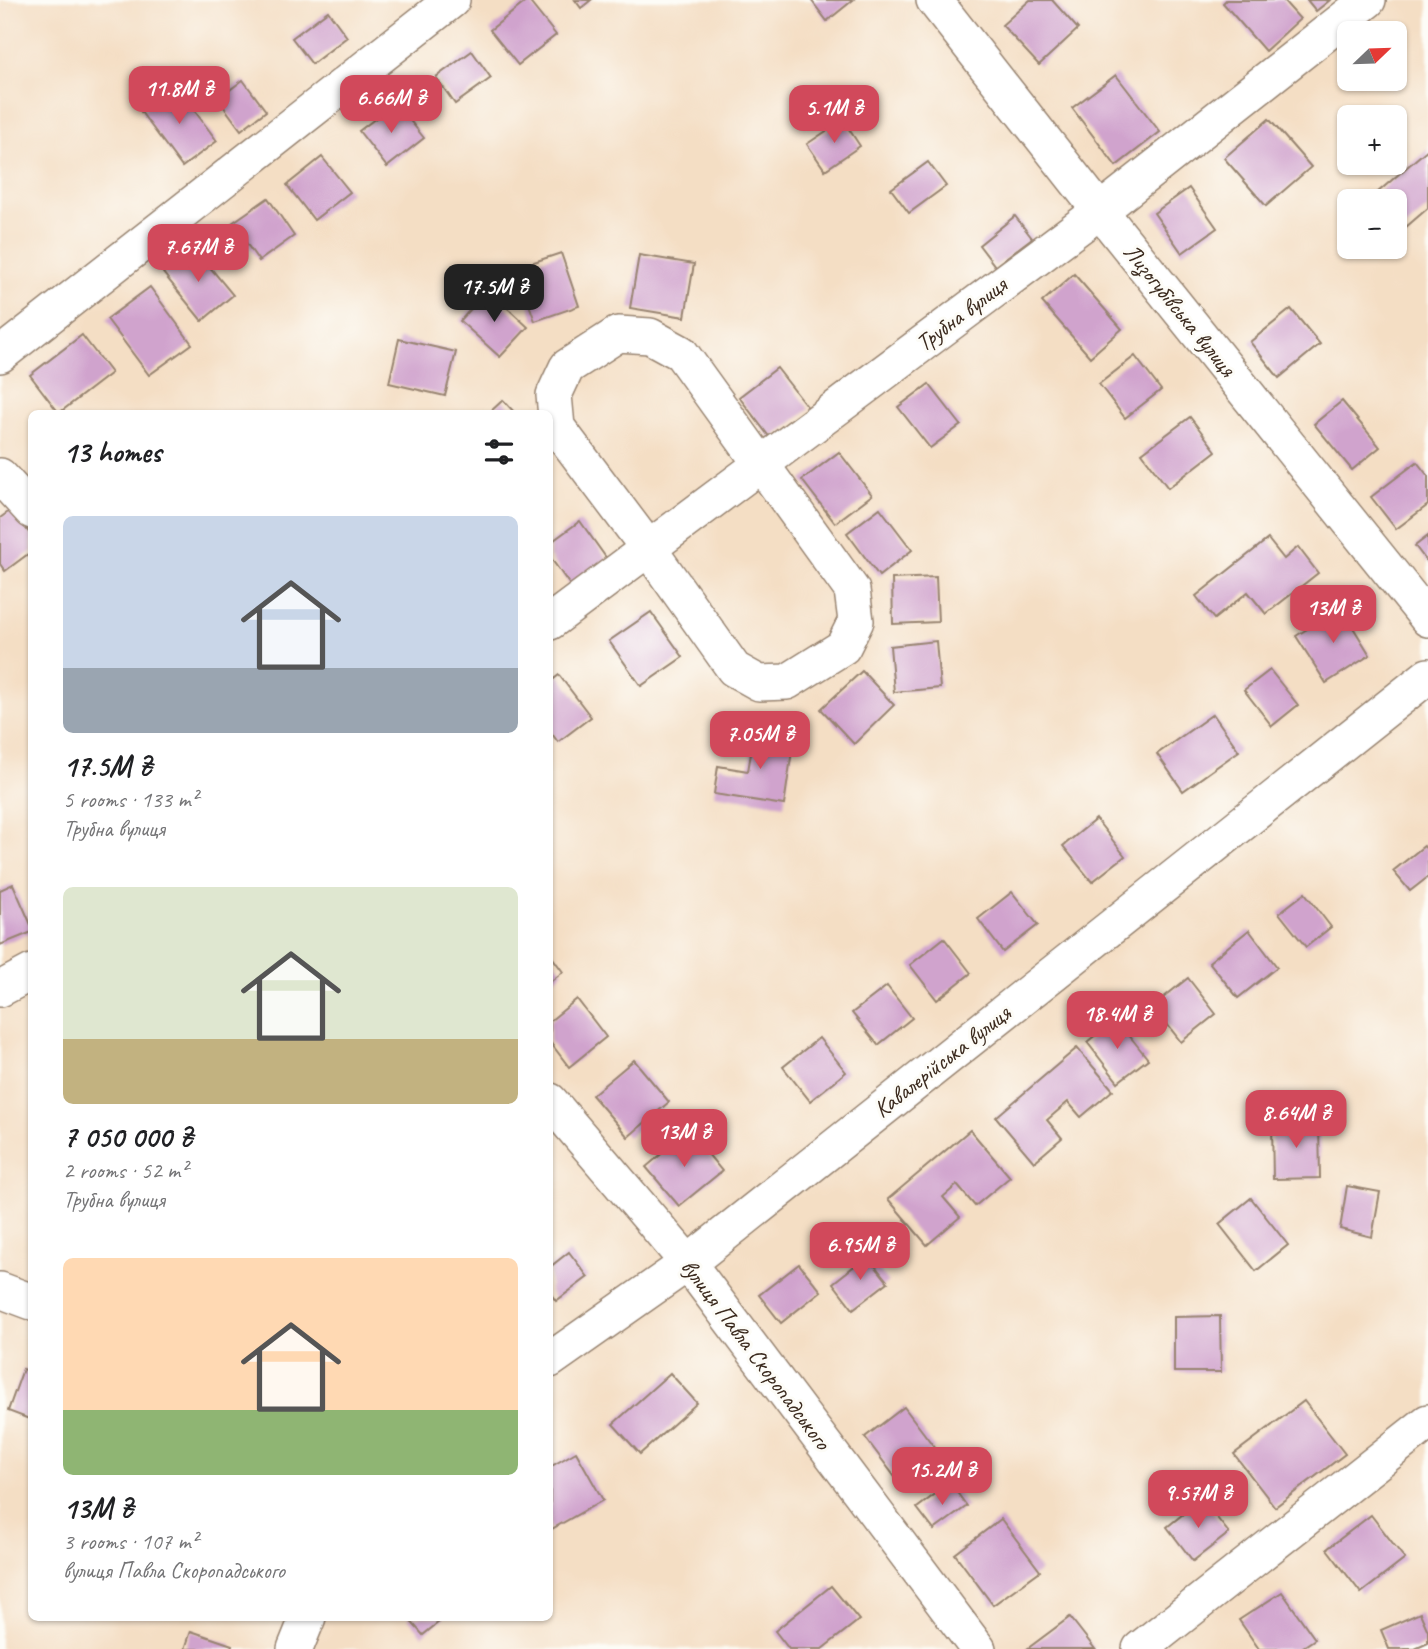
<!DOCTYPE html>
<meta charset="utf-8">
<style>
body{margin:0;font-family:Caveat,sans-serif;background:#f2f2f2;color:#202124;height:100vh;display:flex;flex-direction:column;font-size:26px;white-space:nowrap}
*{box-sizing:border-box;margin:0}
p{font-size:23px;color:#757577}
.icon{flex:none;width:38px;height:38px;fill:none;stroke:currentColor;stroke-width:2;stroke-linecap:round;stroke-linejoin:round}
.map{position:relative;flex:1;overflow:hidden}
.panel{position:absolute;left:28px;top:410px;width:525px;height:1211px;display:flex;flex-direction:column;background:#fff;border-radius:10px;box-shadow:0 2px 5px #0004}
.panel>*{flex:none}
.needle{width:46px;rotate:67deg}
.fabs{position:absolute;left:1337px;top:21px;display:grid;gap:14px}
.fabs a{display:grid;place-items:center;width:70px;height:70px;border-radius:10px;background:#fff;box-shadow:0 2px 5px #0004;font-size:35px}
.price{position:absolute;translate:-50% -60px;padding:0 16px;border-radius:14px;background:#d1495b;color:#fff;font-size:23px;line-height:46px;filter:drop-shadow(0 2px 4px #0008)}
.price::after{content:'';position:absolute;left:50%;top:42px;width:21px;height:16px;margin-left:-10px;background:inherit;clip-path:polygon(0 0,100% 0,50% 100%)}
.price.active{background:#222;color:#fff}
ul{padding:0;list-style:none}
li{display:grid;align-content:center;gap:14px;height:371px;padding:0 35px}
li span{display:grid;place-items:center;height:217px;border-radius:10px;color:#555}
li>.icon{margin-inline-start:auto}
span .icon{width:126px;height:126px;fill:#fffc;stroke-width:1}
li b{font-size:30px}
h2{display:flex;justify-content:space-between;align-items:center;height:84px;padding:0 35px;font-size:30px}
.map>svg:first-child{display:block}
.building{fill:#d0a3cd}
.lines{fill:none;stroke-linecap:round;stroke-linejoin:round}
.minor-casing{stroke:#988471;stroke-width:38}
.minor{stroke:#fff;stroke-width:35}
.labels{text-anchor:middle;stroke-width:6;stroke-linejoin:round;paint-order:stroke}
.street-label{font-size:24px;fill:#3b2a1e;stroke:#fdfcf7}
</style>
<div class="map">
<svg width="1428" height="1649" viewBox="0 0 1428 1649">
<rect width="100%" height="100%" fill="#fdfcf7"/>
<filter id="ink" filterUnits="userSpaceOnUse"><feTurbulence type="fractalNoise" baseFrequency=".0143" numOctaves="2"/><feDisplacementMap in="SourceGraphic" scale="14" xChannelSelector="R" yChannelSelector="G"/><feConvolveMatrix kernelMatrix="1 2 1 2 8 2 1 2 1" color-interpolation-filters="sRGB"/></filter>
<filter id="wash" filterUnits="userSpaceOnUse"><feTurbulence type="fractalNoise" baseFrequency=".00686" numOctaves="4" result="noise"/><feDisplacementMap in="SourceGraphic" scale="28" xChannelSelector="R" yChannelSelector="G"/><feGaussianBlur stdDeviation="1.57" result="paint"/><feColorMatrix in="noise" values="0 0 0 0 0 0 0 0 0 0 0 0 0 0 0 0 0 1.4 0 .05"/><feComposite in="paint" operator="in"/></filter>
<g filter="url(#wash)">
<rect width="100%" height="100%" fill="#f4dec4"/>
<g id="blocks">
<!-- building -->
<g class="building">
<path d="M528,0L556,35L518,65L490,30Z"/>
<path d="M575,0H591L581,8Z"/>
<path d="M811,0H853L827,21Z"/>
<path d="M1030,0H1052L1078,29L1039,65L1002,25Z"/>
<path d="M1226,0H1283L1300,19L1265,51L1223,3Z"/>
<path d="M1307,0H1330L1316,11Z"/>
<path d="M328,11L347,37L312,64L292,38Z"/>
<path d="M472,51L491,78L455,104L436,77Z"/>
<path d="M1116,75L1160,132L1116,166L1072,108Z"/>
<path d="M243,80L266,111L241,130L218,99Z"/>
<path d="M176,86L217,141L182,167L141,112Z"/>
<path d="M396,103L424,138L387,167L359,131Z"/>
<path d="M1269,119L1311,167L1266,206L1224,158Z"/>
<path d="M843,120L860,146L825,170L807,144Z"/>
<path d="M1428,149V208L1406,227L1395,214V201H1383L1377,193Z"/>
<path d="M322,157L350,192L314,220L287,185Z"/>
<path d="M928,162L946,186L909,213L891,189Z"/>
<path d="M1189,188L1217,228L1182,253L1154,213Z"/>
<path d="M268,198L294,236L259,261L232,223Z"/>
<path d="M1015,216L1032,238L995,266L979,245Z"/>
<path d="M194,248L233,295L202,321L163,273Z"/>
<path d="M561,253L579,306L535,321L516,268Z"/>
<path d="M639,255L694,264L685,317L630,308Z"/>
<path d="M1074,274L1122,329L1090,357L1042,302Z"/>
<path d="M150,287L192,344L149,375L107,319Z"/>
<path d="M488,290L528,327L500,357L460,321Z"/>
<path d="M1291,309L1320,344L1279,378L1250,342Z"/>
<path d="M82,335L111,373L59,413L30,375Z"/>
<path d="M399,339L456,352L445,396L389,383Z"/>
<path d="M1135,356L1161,390L1125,418L1099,384Z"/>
<path d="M777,368L809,409L771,439L739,397Z"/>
<path d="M929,384L961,425L930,448L898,407Z"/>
<path d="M503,400L515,413H489Z"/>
<path d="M1342,401L1380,447L1352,470L1314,424Z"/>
<path d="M1190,417L1216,451L1168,488L1142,453Z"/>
<path d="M839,452L872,495L835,523L802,480Z"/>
<path d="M1417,462L1428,476V505L1396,529L1371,497Z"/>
<path d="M880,508L912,550L879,576L847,533Z"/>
<path d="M11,510L32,536V551L5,571L0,564V518Z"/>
<path d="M580,521L607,559L570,585L550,557V543Z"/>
<path d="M1428,536V563L1415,546Z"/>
<path d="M1268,539L1284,559L1298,547L1318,573L1266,614L1248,592L1214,619L1196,596Z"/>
<path d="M936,577L938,622L893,624L892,579Z"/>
<path d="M1341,608L1370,655L1326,683L1296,636Z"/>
<path d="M651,612L683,657L641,686L609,641Z"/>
<path d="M936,641L940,688L894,692L890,646Z"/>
<path d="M1270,670L1298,705L1272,726L1244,690Z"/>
<path d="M862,671L894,705L854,744L821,709Z"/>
<path d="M559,675L591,717L558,742L550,731V682Z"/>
<path d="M1213,714L1239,751L1183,791L1157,754Z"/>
<path d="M755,730L794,737L784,805L714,794L718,766L748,771Z"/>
<path d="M1096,819L1125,856L1092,882L1063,846Z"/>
<path d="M1424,846L1428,851V877L1410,891L1393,871Z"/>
<path d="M13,884L32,927V932L0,945V890Z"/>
<path d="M1012,892L1038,925L1003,952L978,919Z"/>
<path d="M1305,893L1331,927L1306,947L1279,913Z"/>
<path d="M1249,930L1277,967L1238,998L1209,962Z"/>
<path d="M944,938L971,973L937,1000L910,965Z"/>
<path d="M550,954L563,972L550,982Z"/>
<path d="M1188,978L1216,1014L1181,1042L1153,1006Z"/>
<path d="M887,986L912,1018L878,1045L852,1013Z"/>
<path d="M577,999L606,1037L569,1067L550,1042V1021Z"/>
<path d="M1116,1019L1148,1059L1118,1082L1087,1042Z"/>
<path d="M819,1038L846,1072L810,1101L783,1067Z"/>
<path d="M1077,1048L1113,1090L1081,1117L1068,1102L1047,1120L1062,1138L1034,1162L996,1117Z"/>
<path d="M634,1060L669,1102L628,1137L592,1095Z"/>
<path d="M1319,1122L1320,1178L1273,1179L1272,1123Z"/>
<path d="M970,1130L1010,1177L975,1206L957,1185L943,1197L960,1217L927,1245L888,1199Z"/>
<path d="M689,1131L722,1171L679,1206L646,1167Z"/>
<path d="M1347,1186L1380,1192L1372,1237L1340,1229Z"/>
<path d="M1251,1198L1288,1245L1256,1271L1219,1224Z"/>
<path d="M569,1252L588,1277L556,1301L550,1293V1267Z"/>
<path d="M867,1256L888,1282L853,1309L833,1283Z"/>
<path d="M799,1264L821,1291L781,1323L759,1295Z"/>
<path d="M1220,1316L1221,1372H1174V1317Z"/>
<path d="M23,1369L32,1372V1420L8,1411Z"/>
<path d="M670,1373L697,1403L640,1454L613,1424Z"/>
<path d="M1304,1401L1345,1454L1275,1507L1234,1454Z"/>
<path d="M904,1407L935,1448L895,1477L865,1437Z"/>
<path d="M576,1452L603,1500L550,1530V1467Z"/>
<path d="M950,1483L967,1506L934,1530L917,1508Z"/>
<path d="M1202,1499L1229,1533L1193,1561L1167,1527Z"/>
<path d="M1371,1515L1405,1559L1361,1593L1327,1549Z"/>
<path d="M1001,1519L1040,1571L993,1605L955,1554Z"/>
<path d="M831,1586L859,1620L822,1649H789L775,1631Z"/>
<path d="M1282,1592L1315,1639L1300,1649H1259L1239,1620Z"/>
<path d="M1420,1613L1428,1631V1643L1415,1649H1389L1381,1630Z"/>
<path d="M407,1617H445L423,1635Z"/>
<path d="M1070,1617L1095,1649H1027Z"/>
<path d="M191,1631L232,1645L231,1649H185Z"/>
</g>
</g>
</g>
<g filter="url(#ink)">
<use href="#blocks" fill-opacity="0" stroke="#988471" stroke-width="2"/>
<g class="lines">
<defs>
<g id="minor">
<path d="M934,0L1100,211L1428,619"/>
<path d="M618,334L650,336L681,353L852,590L856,621L843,647L787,682L759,683L734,669L648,548L557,427L554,395L567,367Z"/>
<path d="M0,355L452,0"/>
<path d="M0,476L32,511"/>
<path d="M550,622L1100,211L1368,0"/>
<path d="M0,989L32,972"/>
<path d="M550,1101L688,1263L978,1649"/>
<path d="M0,1290L32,1302"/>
<path d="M550,1360L688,1263L1428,676"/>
<path d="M295,1649L308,1617"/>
<path d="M1140,1649L1428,1422"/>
</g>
</defs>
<!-- minor casing -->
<use href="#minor" class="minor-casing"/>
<!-- minor -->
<use href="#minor" class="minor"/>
</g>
</g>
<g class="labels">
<!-- street labels -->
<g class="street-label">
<text transform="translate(1180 310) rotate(51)" y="8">Лизогубівська вулиця</text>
<text transform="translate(961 314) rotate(-37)" y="8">Трубна вулиця</text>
<text transform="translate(942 1061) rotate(-38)" y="8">Кавалерійська вулиця</text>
<text transform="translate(756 1354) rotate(53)" y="8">вулиця Павла Скоропадського</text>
</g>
</g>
</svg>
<div class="fabs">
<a><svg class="needle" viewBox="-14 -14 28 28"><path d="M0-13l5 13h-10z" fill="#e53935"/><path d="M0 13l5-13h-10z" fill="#757577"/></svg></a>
<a>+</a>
<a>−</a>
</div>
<b class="price" style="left:179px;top:126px">11.8M ₴</b>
<b class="price" style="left:391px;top:135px">6.66M ₴</b>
<b class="price" style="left:834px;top:145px">5.1M ₴</b>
<b class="price" style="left:198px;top:284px">7.67M ₴</b>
<b class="price active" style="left:494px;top:324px">17.5M ₴</b>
<b class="price" style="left:1333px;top:645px">13M ₴</b>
<b class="price" style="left:760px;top:771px">7.05M ₴</b>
<b class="price" style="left:1117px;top:1051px">18.4M ₴</b>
<b class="price" style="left:1296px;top:1150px">8.64M ₴</b>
<b class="price" style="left:684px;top:1169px">13M ₴</b>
<b class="price" style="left:860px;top:1282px">6.95M ₴</b>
<b class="price" style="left:942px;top:1507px">15.2M ₴</b>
<b class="price" style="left:1198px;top:1530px">9.57M ₴</b>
<section class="panel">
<h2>13 homes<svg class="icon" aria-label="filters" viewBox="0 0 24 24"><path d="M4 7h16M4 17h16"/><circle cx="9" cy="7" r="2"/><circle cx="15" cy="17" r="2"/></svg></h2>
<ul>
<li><span style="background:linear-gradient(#c9d6e8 70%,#9aa5b1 0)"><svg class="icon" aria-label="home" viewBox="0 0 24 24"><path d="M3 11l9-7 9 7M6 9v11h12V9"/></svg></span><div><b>17.5M ₴</b><p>5 rooms · 133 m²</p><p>Трубна вулиця</p></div></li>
<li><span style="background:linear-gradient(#dfe7d0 70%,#c2b280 0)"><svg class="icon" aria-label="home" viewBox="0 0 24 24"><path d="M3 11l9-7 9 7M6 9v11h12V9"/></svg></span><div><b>7 050 000 ₴</b><p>2 rooms · 52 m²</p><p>Трубна вулиця</p></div></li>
<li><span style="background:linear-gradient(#ffd9b3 70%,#8fb573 0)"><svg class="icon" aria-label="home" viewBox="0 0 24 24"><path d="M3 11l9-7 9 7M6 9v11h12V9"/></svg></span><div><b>13M ₴</b><p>3 rooms · 107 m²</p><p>вулиця Павла Скоропадського</p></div></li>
</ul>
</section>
</div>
